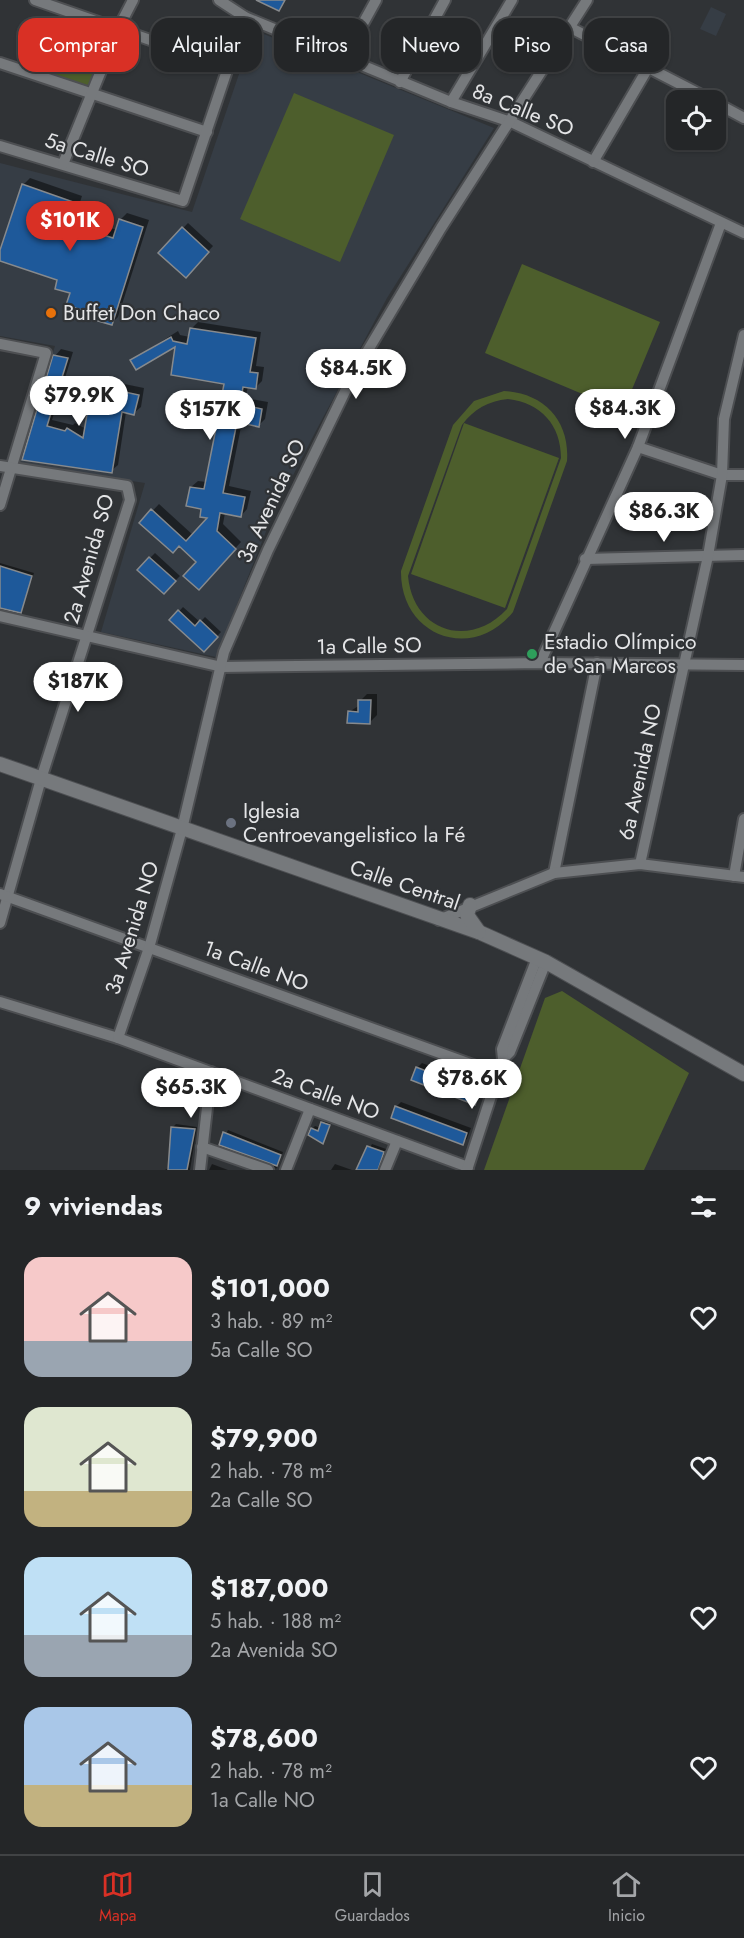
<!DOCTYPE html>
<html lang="es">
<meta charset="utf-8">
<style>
body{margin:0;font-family:Jost,sans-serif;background:#303234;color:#f1f3f6;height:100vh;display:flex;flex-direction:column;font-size:22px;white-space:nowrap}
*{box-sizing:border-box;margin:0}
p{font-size:20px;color:#a3a5a8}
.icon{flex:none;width:33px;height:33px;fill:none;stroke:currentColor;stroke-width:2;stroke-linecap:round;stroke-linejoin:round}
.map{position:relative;height:1170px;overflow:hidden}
.drawer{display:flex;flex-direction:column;background:#242628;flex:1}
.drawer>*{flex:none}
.hud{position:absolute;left:18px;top:18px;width:708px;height:54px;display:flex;gap:12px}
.fabs{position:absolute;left:666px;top:90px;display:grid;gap:12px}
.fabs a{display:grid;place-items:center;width:60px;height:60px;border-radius:12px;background:#242628;box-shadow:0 2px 4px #0004,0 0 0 2px #414345;font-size:30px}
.price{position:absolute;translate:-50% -51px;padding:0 14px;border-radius:21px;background:#fff;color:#222;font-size:20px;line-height:39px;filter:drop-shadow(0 2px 3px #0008)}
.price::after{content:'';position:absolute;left:50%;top:36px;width:18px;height:14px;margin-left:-9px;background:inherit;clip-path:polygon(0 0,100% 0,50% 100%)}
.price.active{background:#d93025;color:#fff}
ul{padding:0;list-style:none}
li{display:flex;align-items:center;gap:18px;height:150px;padding:0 24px}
li span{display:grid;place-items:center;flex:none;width:168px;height:120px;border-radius:18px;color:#555}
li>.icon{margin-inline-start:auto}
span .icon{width:72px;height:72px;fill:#fffc;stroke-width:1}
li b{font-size:26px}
h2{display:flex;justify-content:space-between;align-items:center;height:72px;padding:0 24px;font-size:26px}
.chip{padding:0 21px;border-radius:18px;background:#242628;box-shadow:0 2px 4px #0004,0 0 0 2px #414345;font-size:21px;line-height:54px}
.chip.active{background:#d93025;color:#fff}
.tabs{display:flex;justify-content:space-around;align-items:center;height:84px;border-top:2px solid #414345;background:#242628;font-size:16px;color:#a3a5a8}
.tabs a{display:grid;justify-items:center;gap:3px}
.tabs .active{color:#d93025}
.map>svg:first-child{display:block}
.built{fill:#363d45}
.green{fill:#4d5e2c;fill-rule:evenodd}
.shadow{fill:#0007}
.building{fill:#1e599a;stroke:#878a8d;stroke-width:1.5}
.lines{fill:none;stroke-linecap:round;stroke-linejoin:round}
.street-casing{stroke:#4d4f52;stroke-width:14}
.secondary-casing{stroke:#4d4f52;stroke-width:16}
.street{stroke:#76797c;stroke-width:10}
.secondary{stroke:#76797c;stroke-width:14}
.food-dot{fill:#e8710a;stroke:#303336;stroke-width:2}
.leisure-dot{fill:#2e9e5b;stroke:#303336;stroke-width:2}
.worship-dot{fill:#6b7280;stroke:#303336;stroke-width:2}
.labels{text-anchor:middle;stroke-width:4.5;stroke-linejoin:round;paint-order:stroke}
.street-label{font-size:21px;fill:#e4e5e7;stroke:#303336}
.poi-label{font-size:21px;fill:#e4e5e7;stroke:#303336;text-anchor:start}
</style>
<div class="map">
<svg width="744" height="1170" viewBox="0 0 744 1170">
<rect width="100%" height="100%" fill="#303336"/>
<!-- built -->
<g class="built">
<path d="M711,7L726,14L716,36L700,29Z"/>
<path d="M254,30L494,128L387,298L318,427L273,514L216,657L101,632L145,483L16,464L55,346L0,336V163L192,212Z"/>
</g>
<!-- green -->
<g class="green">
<path d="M69,20L112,34L91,89L51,75Z"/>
<path d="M294,93L394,135L340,262L240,219Z"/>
<path d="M522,264L660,322L623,411L485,353Z"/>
<path d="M504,391C544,393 570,421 567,461L513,612C472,663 400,636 401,571L453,425L474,401ZM508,399C541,403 561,425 561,458L507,609C469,650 413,631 408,576L462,425C474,409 488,401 508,399Z"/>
<path d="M464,423L559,458L505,608L411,574Z"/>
<path d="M562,991L689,1073L644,1170H484L545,998Z"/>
</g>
<!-- shadow -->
<g class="shadow">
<path d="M30,178L82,196L75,217L117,230L120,220L127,213L149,220L118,317L112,323L71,292L59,279L0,259L23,185Z"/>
<path d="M188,223L213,246L186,276L160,252Z"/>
<path d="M198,322L261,332L256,366L264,367L262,381L255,388L248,387L245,398L268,402L265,419L259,425L242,422L229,486L251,491L247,509L241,516L225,513L223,524L241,542L205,581L198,562L179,544L141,523L159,504L193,535L210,517L191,487L198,481L207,482L220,417L210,398L216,392L224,393L225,383L177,344L132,360L178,331L180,335L190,337L191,329Z"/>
<path d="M61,349L73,352L52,420L73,425L75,423L86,429L94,386L100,379L144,388L141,407L134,413L126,412L118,465L111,471L24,459L55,356Z"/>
<path d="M155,553L180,576L164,592L139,569Z"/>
<path d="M0,563L34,573L21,612L0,607Z"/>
<path d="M183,607L200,622L205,617L221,632L204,650L171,620Z"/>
<path d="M367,694H377V715L370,722L349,712L360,705V701Z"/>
<path d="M422,1063L484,1087L480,1098L475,1103L417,1068Z"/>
<path d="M178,1070L205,1074L202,1088L199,1091L193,1088L188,1103L175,1073Z"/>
<path d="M401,1102L471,1128L467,1139L462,1144L396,1107Z"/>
<path d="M326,1120L332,1122L323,1142L312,1129L315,1126L321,1128Z"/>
<path d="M176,1124L197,1127L190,1170H165L170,1167L173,1127Z"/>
<path d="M228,1130L283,1152L278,1166L276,1169L271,1162L221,1144Z"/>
<path d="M372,1144L386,1149L380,1170H358Z"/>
<path d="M212,1164L228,1170H209Z"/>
<path d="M335,1164L352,1170H331Z"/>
</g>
<!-- building -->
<g class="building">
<path d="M256,0H285L279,11Z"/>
<path d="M22,184L76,203L69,224L113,238L119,219L143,227L112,325L98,321L100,316L66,305L70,293L55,289L57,280L0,261V250Z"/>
<path d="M182,227L209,252L186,278L158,253Z"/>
<path d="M190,328L256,338L250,372L258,373L256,389L243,387L240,404L262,409L259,427L237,422L223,493L245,497L241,517L220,513L217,531L236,549L199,590L183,576L196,562L179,546L173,553L139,523L151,509L186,541L207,518L200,517L201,509L186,506L190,487L204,489L218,418L205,416L208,398L221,400L224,384L171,375L175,347L136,370L130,360L171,337L173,341L187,344Z"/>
<path d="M53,355L68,358L47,426L65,431L67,428L83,438L92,385L139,395L134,415L122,412L112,473L22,460Z"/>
<path d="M149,557L176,581L164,594L137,570Z"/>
<path d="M0,566L32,576L21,613L0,608Z"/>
<path d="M178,610L195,626L200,620L218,637L204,652L169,620Z"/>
<path d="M358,700H371L370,724L347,723L348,711L358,712Z"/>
<path d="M416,1067L480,1092L475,1105L411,1080Z"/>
<path d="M173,1073L190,1076L191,1073L203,1077L200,1092L191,1089L189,1105L175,1103L177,1085L171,1084Z"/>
<path d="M395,1106L467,1133L463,1145L391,1118Z"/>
<path d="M321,1122L330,1125L323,1144L308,1135L311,1128L318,1131Z"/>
<path d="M171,1127L195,1129L187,1170H168Z"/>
<path d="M223,1132L281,1155L277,1166L219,1145Z"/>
<path d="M367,1146L384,1152L378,1170H356Z"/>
</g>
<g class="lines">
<defs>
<g id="street">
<path d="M35,0L228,67"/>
<path d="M219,0L245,17L451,102L511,122L744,233"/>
<path d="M571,28L711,100"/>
<path d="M344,58L376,0"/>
<path d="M0,63L207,132"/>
<path d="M400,82L445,0"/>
<path d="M451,102L512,0"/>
<path d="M716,103L744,118"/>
<path d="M0,146L183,201L245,17"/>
<path d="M593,162L648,68"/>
<path d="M63,164L118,29L133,0"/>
<path d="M0,344L46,353L0,505"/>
<path d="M638,447L722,475H744"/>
<path d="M0,466L127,486L130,500L41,779L0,923"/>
<path d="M585,559L744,555"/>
<path d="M0,616L222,667L540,663L744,665"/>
<path d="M540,663L638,447L721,223"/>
<path d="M640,864L708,556L722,475L724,419L744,335"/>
<path d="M554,873L597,663"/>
<path d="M734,876L744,819"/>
<path d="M0,894L498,1074"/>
<path d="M439,920L554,873L640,864L744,877"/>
<path d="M0,1002L118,1038L468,1167"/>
<path d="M118,1038L149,948L182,829L224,652L268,550L352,377L441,228L587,0"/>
<path d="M503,1059L510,1052L546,962"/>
<path d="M202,1147L268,1170"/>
<path d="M200,1170L211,1072"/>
<path d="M286,1170L310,1109"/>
<path d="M385,1170L397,1141"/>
<path d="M467,1170L503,1059L502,1049L537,958"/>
</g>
<g id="secondary">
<path d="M0,764L481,933L546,962L744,1074"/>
<path d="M470,905L467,915L479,932"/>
</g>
</defs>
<!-- street casing -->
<use href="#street" class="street-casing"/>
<!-- secondary casing -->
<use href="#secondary" class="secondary-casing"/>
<!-- street -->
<use href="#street" class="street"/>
<!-- secondary -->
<use href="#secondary" class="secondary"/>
</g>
<!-- markers -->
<circle class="food-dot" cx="51" cy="313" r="6"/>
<circle class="leisure-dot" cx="532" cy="654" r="6"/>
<circle class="worship-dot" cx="231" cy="823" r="6"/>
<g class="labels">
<!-- street labels -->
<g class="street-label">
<text transform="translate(523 110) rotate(22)" y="7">8a Calle SO</text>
<text transform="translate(97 155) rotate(17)" y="7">5a Calle SO</text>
<text transform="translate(271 501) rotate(-65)" y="7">3a Avenida SO</text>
<text transform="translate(89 559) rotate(-74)" y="7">2a Avenida SO</text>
<text transform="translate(369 646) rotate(-1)" y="7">1a Calle SO</text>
<text transform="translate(640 772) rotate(-78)" y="7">6a Avenida NO</text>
<text transform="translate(405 885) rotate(19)" y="7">Calle Central</text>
<text transform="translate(132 928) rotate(-73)" y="7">3a Avenida NO</text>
<text transform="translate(256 966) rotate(20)" y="7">1a Calle NO</text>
<text transform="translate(326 1094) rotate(20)" y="7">2a Calle NO</text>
</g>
<!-- poi labels -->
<g class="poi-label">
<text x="63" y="320">Buffet Don Chaco</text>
<text x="544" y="649">Estadio Olímpico<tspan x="544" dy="24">de San Marcos</tspan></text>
<text x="243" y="818">Iglesia<tspan x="243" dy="24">Centroevangelistico la Fé</tspan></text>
</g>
</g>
</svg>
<div class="fabs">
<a><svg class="icon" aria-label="locate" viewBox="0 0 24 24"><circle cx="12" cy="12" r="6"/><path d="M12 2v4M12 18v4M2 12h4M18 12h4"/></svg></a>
</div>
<b class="price active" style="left:70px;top:252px">$101K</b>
<b class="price" style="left:356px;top:400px">$84.5K</b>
<b class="price" style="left:79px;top:427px">$79.9K</b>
<b class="price" style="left:625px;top:440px">$84.3K</b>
<b class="price" style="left:210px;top:441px">$157K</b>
<b class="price" style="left:664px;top:543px">$86.3K</b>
<b class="price" style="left:78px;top:713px">$187K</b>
<b class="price" style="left:472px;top:1110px">$78.6K</b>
<b class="price" style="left:191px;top:1119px">$65.3K</b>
<div class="hud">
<a class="chip active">Comprar</a>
<a class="chip">Alquilar</a>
<a class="chip">Filtros</a>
<a class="chip">Nuevo</a>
<a class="chip">Piso</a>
<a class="chip">Casa</a>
</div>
</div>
<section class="drawer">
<h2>9 viviendas<svg class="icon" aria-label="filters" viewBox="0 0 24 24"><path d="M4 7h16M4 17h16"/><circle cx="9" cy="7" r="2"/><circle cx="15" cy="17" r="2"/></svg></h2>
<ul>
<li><span style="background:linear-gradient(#f6c9c9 70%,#9aa5b1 0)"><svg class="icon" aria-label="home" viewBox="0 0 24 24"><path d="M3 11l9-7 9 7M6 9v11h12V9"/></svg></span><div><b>$101,000</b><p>3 hab. · 89 m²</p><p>5a Calle SO</p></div><svg class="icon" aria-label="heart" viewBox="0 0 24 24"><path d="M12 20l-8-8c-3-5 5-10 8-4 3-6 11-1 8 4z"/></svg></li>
<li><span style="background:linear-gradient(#dfe7d0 70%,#c2b280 0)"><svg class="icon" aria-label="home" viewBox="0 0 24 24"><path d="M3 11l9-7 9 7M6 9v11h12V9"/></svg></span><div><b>$79,900</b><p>2 hab. · 78 m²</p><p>2a Calle SO</p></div><svg class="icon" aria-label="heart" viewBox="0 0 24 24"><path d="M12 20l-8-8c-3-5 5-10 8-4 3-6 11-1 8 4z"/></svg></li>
<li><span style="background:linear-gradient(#bfe0f5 65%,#9aa5b1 0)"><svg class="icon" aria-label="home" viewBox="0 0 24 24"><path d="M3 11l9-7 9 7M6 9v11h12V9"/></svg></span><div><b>$187,000</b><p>5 hab. · 188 m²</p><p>2a Avenida SO</p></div><svg class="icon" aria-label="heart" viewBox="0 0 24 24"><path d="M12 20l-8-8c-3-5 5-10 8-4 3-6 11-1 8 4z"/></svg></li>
<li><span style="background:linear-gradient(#a9c7e8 65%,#c2b280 0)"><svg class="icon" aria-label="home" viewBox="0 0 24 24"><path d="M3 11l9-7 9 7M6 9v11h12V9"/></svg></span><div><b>$78,600</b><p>2 hab. · 78 m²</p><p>1a Calle NO</p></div><svg class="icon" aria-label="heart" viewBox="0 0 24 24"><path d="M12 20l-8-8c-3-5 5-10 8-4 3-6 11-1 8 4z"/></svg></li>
</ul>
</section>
<nav class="tabs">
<a class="active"><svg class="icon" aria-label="map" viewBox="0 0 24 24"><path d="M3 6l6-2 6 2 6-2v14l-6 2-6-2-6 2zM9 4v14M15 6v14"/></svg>Mapa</a>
<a><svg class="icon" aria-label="saved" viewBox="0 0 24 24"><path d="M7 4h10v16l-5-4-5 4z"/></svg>Guardados</a>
<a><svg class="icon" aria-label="home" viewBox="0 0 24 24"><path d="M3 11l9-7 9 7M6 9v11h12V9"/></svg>Inicio</a>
</nav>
